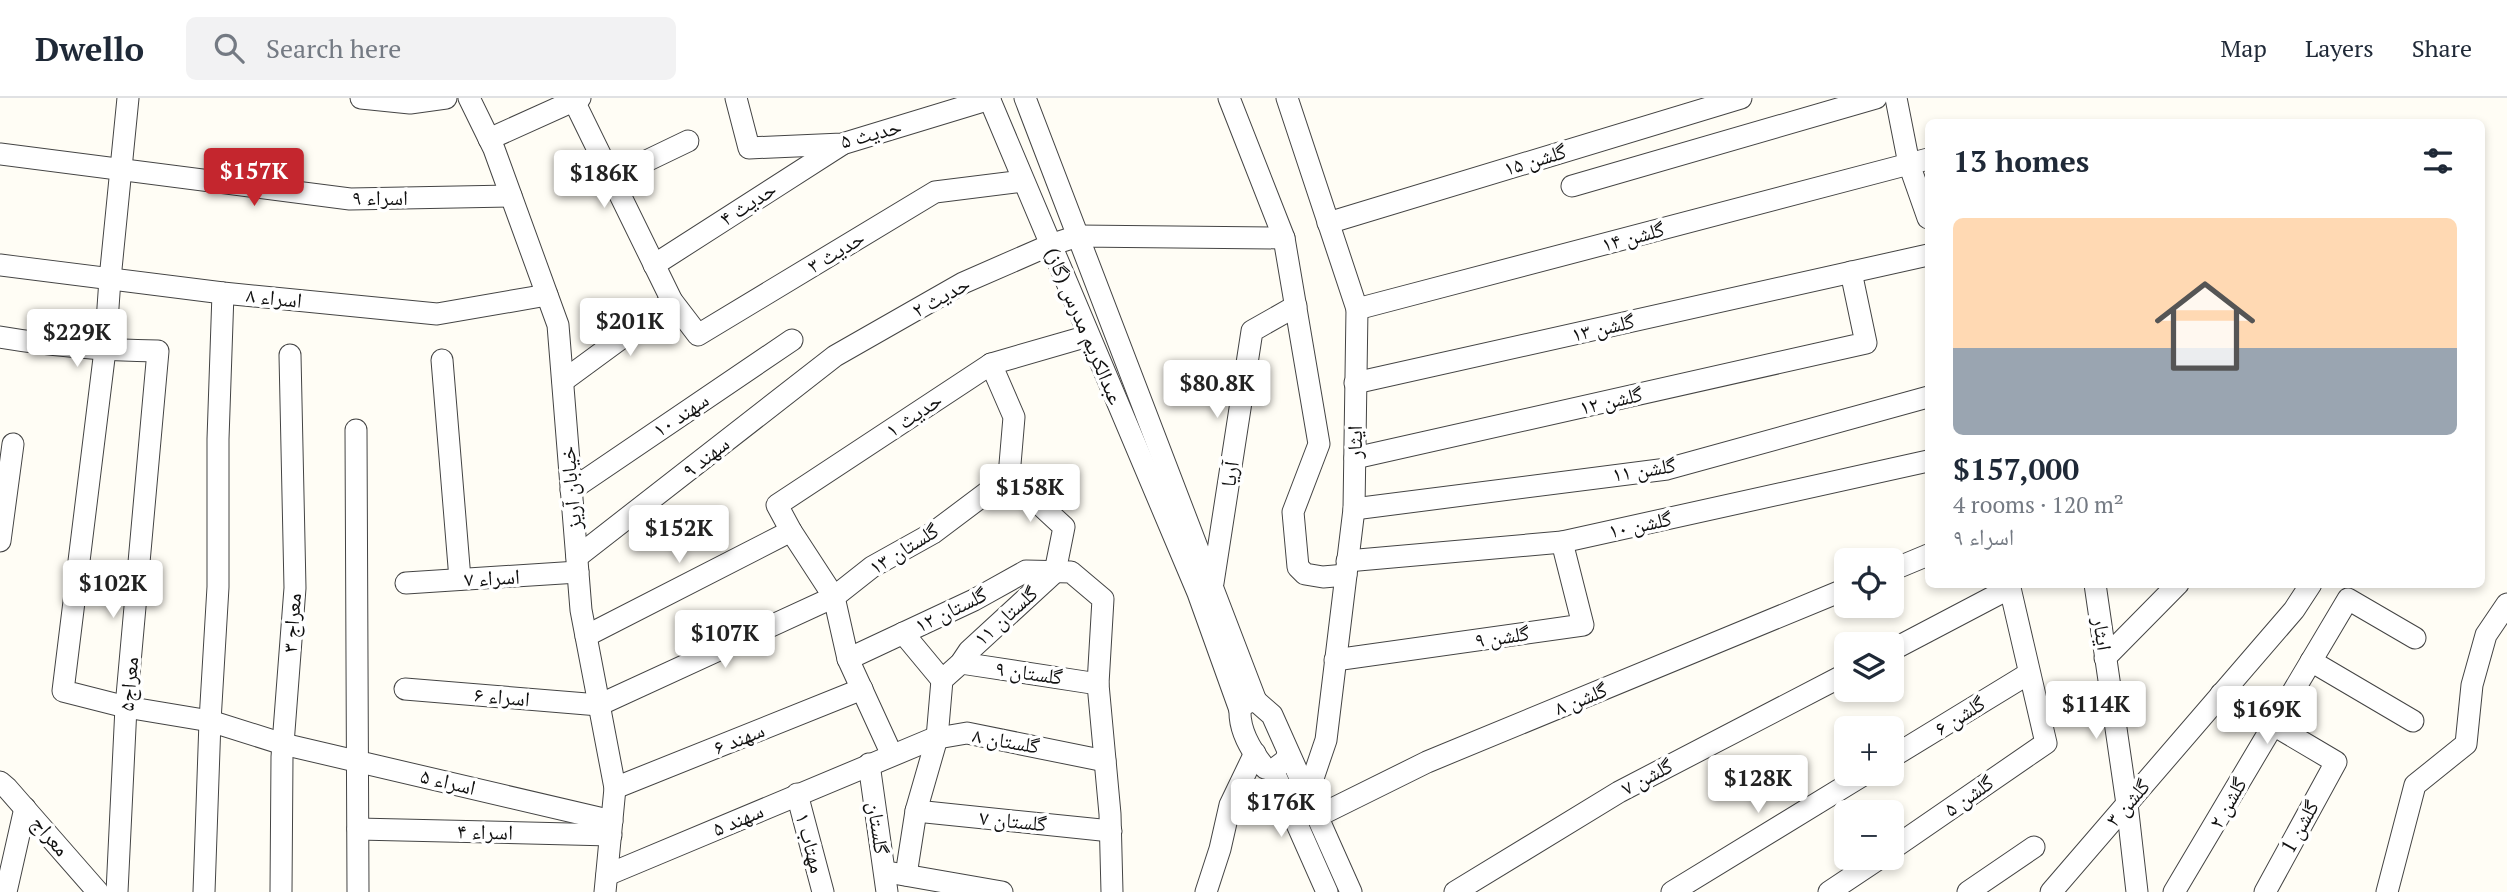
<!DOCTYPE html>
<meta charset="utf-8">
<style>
body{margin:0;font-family:"PT Serif","Noto Naskh Arabic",serif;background:#f2f2f3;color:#1f2937;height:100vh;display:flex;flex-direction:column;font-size:26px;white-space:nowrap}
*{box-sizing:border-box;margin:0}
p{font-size:23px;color:#747a83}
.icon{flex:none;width:38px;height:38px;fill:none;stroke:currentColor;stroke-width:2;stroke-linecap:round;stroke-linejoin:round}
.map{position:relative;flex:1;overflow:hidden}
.sheet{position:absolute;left:1925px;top:21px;width:560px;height:469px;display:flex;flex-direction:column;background:#fff;border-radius:10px;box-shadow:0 4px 10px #0003}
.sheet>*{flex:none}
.tools{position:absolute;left:1834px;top:450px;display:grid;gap:14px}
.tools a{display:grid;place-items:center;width:70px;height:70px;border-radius:10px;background:#fff;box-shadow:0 4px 10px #0003;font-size:35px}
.price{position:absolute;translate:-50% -60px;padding:0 16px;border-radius:7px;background:#fff;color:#222;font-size:23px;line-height:46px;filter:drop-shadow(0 2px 4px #0008)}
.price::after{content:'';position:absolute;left:50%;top:42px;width:21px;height:16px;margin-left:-10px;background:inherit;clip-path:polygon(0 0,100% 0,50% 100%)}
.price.on{background:#c4262e;color:#fff}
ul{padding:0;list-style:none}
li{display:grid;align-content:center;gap:14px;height:371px;padding:0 28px}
li span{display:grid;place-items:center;height:217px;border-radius:10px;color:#555}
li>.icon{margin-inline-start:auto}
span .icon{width:126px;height:126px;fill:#fffc;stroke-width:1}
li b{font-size:30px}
h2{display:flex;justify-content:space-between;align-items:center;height:84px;padding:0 28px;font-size:30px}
header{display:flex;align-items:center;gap:42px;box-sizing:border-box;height:98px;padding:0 35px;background:#fff;border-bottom:2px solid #e0e1e3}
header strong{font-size:33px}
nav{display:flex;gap:38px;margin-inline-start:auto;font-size:24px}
.search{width:490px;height:63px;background:#f2f2f3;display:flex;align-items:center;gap:18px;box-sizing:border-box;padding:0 24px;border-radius:10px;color:#747a83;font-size:26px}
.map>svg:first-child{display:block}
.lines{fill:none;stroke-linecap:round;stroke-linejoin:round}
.minor-casing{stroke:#444;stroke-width:23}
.minor{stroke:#fff;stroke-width:21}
.labels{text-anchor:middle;stroke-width:7;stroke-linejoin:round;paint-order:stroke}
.street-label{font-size:21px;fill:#111;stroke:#fff}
</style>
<header>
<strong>Dwello</strong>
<div class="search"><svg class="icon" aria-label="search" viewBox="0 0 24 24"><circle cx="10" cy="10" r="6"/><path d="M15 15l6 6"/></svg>Search here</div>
<nav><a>Map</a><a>Layers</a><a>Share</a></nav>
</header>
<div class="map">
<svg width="2507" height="794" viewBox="0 0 2507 794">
<rect width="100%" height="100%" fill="#fffdf5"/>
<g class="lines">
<defs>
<g id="minor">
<path d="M128,0L110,181L105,252L63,593L126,609L210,623L283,646L612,723"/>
<path d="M361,0L410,5L446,0"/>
<path d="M469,0L494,51L558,227L581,512L615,690L605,794"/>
<path d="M736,0L749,50L842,46L990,1"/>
<path d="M989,0L1198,495L1240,612"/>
<path d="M1025,0L1256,603"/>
<path d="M1229,0L1284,140L1319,346L1293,414L1298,469L1305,476L1323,479L1346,477"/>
<path d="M1287,0L1357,211L1354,411L1326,642L1308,695"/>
<path d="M1896,0L1909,66L1928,120"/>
<path d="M574,3L672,203L698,237L935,94L1023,83"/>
<path d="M489,41L580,0"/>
<path d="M0,56L350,101L511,98"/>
<path d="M611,80L688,43"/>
<path d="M1572,88L1876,0"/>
<path d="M1328,125L1741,0"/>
<path d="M0,167L223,195L437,216L547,197"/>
<path d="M654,167L841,47"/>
<path d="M1357,211L1928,61"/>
<path d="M0,239C53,248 104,252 158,253L126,609L117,794"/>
<path d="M442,262L460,481"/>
<path d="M991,266L1014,319L1009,378"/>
<path d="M563,283L672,203"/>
<path d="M1355,285L1928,157"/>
<path d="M356,332L358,794"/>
<path d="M1355,360L1866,245L1851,174"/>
<path d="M1009,378L1064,429L1055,474"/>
<path d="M571,392L792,242"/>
<path d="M1354,411L1667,371L1928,299"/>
<path d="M0,443L13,346"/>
<path d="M577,459L835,258L963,185L1050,147L1078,138L1284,140"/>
<path d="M1347,463L1562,444L1928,363"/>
<path d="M1892,472L1928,457"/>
<path d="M406,485L578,474"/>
<path d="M1213,485L1252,233L1296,208"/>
<path d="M2095,486L2127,706L2137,794"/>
<path d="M903,535L942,582"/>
<path d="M586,538L791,433"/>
<path d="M1892,552L2010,490L2046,645L1892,751"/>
<path d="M2105,560L2178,486"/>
<path d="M848,561L974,502L1026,473L1071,474L1103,501L1098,586L1110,716L1112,794"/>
<path d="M1335,562L1583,527L1562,444"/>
<path d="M2311,563L2413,623"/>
<path d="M961,565L1098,586"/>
<path d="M405,591L599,607L834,499L872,469L933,435L1009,378"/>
<path d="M2221,596L2336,664L2265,794"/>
<path d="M1288,654L1286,662L1273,672L1265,670C1252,654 1239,633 1240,612C1244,606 1248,603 1256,603L1272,617L1351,794"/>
<path d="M892,657L848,561L834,499L791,433L777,407L991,266L1088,238"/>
<path d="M1892,659L2028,576"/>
<path d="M869,666L887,794"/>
<path d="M1273,672L1327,794"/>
<path d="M0,684L7,690L98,794"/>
<path d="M615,690L862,591"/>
<path d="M797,696L823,794"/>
<path d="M916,713L1111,733"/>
<path d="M1318,718L1427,664L1846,491"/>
<path d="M358,731L611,737"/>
<path d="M893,775L1002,794"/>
<path d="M607,777L932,641L967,635L1105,663"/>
<path d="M906,777L916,713L937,640L942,582L961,565L969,553L1055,474"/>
<path d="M6,794L25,710"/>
<path d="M204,794L210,623L218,489V341L223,195"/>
<path d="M281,794L282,659L295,490L290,257"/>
<path d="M1206,794L1220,751L1230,707L1255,655"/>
<path d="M1455,794L1619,694L1846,576"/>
<path d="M1672,794L1865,676"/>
<path d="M1829,794L1880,760"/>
<path d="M1968,794L2034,749"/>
<path d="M2051,794L2294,512L2311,486"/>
<path d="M2174,794L2348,501L2415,540"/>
<path d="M2387,794L2415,687L2466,646L2472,587L2486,537L2507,506"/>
</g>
</defs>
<!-- minor casing -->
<use href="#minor" class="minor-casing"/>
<!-- minor -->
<use href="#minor" class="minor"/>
</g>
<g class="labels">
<!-- street labels -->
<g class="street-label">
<text transform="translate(871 36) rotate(-15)" y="7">حدیث ۵</text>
<text transform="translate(1535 62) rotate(-17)" y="7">گلشن ۱۵</text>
<text x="380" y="107">اسراء ۹</text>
<text transform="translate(748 106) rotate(-33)" y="7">حدیث ۴</text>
<text transform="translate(1633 139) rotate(-15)" y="7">گلشن ۱۴</text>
<text transform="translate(836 154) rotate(-31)" y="7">حدیث ۳</text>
<text transform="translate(941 199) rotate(-29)" y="7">حدیث ۲</text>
<text transform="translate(274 200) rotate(6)" y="7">اسراء ۸</text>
<text transform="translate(1084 228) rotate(67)" y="7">عبدالکریم مدرس (گاز)</text>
<text transform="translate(1603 230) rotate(-13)" y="7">گلشن ۱۳</text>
<text transform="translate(1611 303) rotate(-13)" y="7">گلشن ۱۲</text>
<text transform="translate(681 317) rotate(-34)" y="7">سهند ۱۰</text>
<text transform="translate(914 317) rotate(-34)" y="7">حدیث ۱</text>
<text transform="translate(1355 344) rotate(-90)" y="7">ایثار</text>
<text transform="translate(706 359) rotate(-38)" y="7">سهند ۹</text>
<text transform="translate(1644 372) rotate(-9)" y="7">گلشن ۱۱</text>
<text transform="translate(1230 376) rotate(-81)" y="7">آریا</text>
<text transform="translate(571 390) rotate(-95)" y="7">خیابان آریز</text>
<text transform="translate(1640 427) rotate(-12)" y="7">گلشن ۱۰</text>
<text transform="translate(904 451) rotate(-32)" y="7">گلستان ۱۳</text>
<text transform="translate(492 480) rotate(-3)" y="7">اسراء ۷</text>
<text transform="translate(951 512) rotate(-26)" y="7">گلستان ۱۲</text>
<text transform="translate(1006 518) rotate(-42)" y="7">گلستان ۱۱</text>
<text transform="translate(292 525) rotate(-86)" y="7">معراج ۳</text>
<text transform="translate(2102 536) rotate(82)" y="7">ایثار</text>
<text transform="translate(1502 539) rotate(-8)" y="7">گلشن ۹</text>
<text transform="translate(1029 575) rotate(8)" y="7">گلستان ۹</text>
<text transform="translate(129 586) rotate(-85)" y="7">معراج۵</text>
<text transform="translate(502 599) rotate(5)" y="7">اسراء ۶</text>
<text transform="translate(1581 601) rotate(-22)" y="7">گلشن ۸</text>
<text transform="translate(1960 618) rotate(-32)" y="7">گلشن ۶</text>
<text transform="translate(739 641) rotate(-22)" y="7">سهند ۶</text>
<text transform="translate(1006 643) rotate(10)" y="7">گلستان ۸</text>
<text transform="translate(1647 679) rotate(-28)" y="7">گلشن ۷</text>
<text transform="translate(448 684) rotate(13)" y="7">اسراء ۵</text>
<text transform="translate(1969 698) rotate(-35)" y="7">گلشن ۵</text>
<text transform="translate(2128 705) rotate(-49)" y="7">گلشن ۳</text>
<text transform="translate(2228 705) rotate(-60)" y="7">گلشن ۲</text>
<text transform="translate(738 722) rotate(-23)" y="7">سهند ۵</text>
<text transform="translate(1013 723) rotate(6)" y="7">گلستان ۷</text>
<text transform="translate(2300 729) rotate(-61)" y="7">گلشن 1</text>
<text transform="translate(878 730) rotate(82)" y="7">گلستان</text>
<text transform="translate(485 734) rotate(1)" y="7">اسراء ۴</text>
<text transform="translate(50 738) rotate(49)" y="7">معراج</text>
<text transform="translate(810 745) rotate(75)" y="7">مهتاب ۱</text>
</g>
</g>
</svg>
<div class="tools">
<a><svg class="icon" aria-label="locate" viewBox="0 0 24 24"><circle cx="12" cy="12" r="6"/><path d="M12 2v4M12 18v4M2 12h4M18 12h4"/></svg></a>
<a><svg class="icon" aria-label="layers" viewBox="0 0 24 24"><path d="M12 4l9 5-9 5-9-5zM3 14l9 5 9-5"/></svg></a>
<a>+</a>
<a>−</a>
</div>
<b class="price on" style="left:254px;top:110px">$157K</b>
<b class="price" style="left:604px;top:112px">$186K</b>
<b class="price" style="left:630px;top:260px">$201K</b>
<b class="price" style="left:77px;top:271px">$229K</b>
<b class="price" style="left:1217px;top:322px">$80.8K</b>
<b class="price" style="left:1030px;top:426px">$158K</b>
<b class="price" style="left:679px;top:467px">$152K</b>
<b class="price" style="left:113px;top:522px">$102K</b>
<b class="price" style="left:725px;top:572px">$107K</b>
<b class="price" style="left:2096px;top:643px">$114K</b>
<b class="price" style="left:2267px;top:648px">$169K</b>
<b class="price" style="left:1758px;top:717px">$128K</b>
<b class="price" style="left:1281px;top:741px">$176K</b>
<section class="sheet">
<h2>13 homes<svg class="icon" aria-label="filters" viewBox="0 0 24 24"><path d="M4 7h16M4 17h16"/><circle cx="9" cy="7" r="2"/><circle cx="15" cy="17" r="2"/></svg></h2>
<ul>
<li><span style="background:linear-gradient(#ffd9b3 60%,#9aa5b1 0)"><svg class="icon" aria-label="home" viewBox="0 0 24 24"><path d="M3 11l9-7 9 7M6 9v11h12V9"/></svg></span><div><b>$157,000</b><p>4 rooms · 120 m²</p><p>اسراء ۹</p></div></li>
</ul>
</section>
</div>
